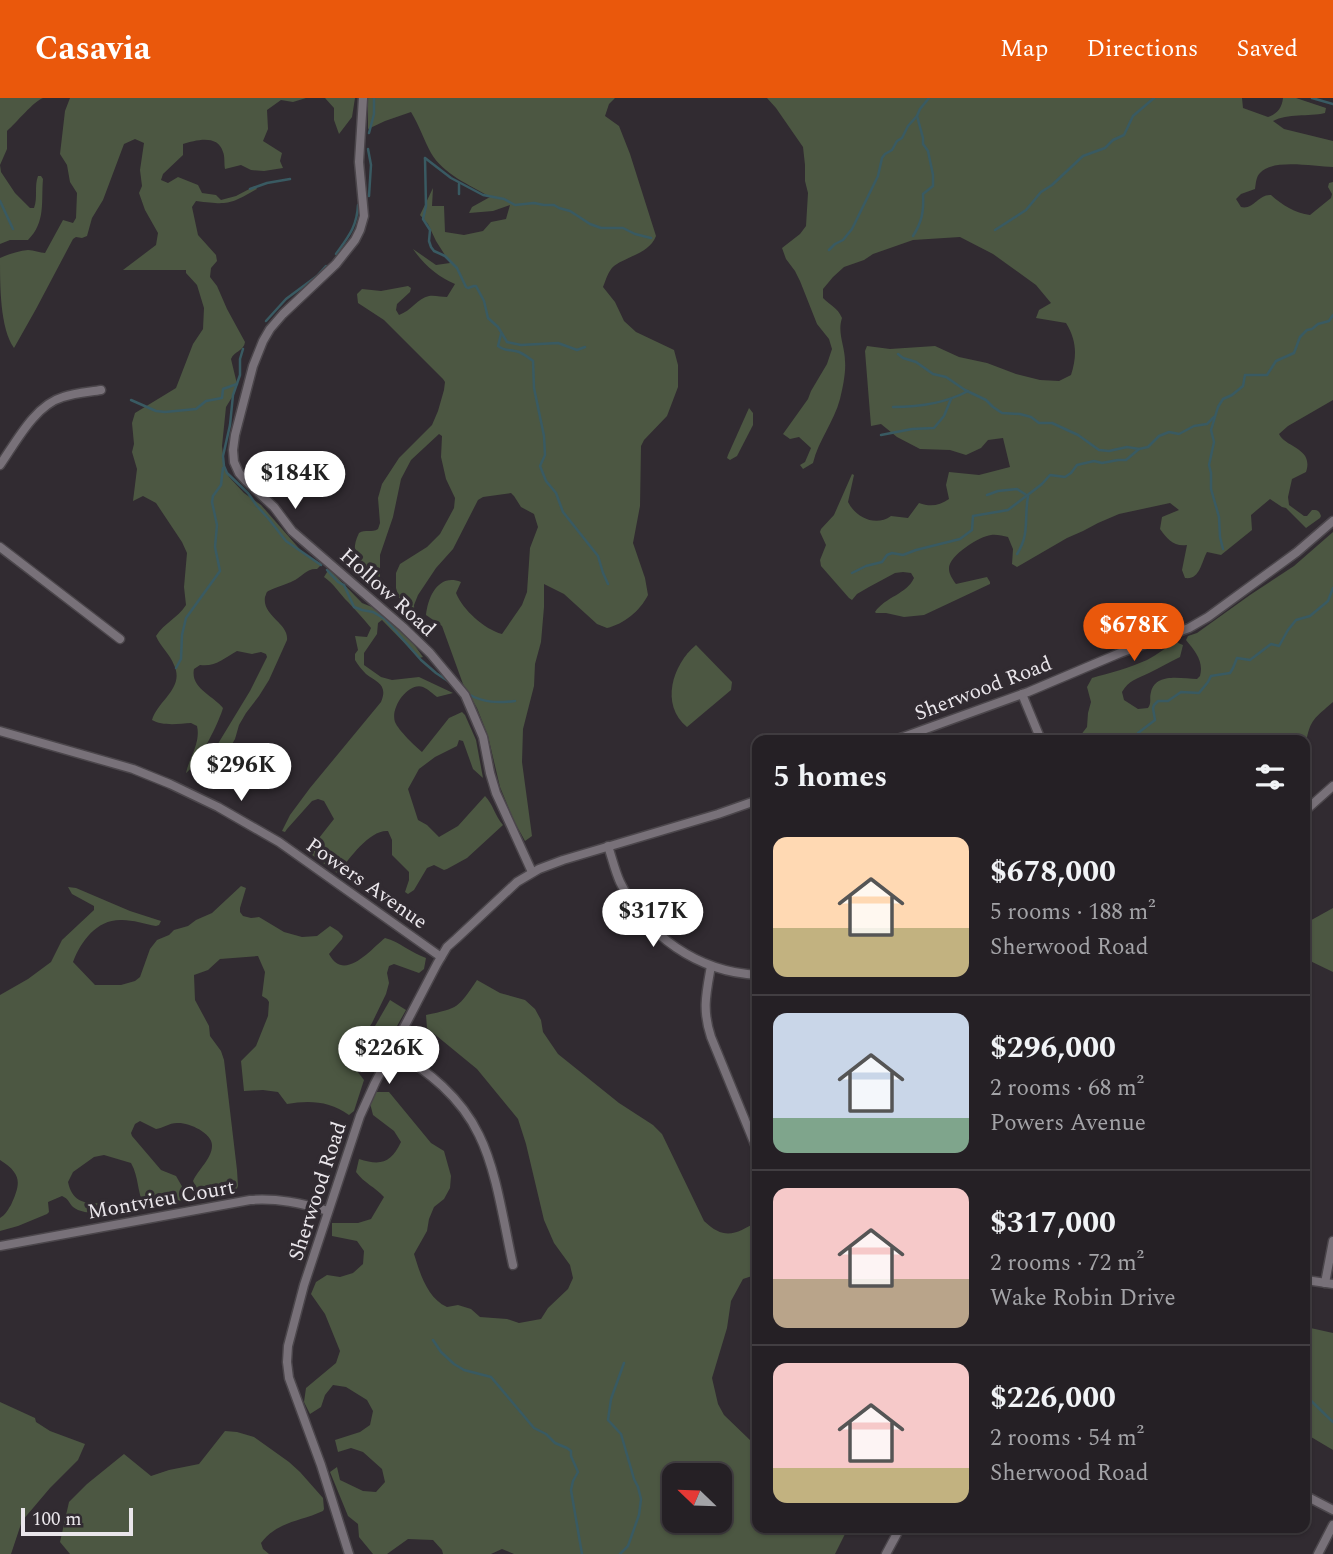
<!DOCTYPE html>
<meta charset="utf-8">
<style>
body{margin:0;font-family:Spectral,serif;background:#312d32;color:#f1f3f6;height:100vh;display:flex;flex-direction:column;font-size:26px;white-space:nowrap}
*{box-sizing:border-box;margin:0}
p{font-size:23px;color:#a3a3a7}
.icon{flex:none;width:38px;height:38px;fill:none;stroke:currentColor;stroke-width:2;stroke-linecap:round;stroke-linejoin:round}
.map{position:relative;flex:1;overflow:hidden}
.details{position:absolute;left:752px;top:637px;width:558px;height:798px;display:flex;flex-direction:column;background:#252025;border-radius:14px;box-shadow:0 2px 5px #0004,0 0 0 2px #423e42}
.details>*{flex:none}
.needle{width:46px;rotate:293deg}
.buttons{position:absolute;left:662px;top:1365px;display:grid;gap:14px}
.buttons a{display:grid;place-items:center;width:70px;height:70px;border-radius:14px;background:#252025;box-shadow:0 2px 5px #0004,0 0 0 2px #423e42;font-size:35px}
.scale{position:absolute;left:21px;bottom:18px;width:112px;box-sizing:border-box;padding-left:7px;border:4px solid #eae6eb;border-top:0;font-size:19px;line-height:24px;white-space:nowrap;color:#eae6eb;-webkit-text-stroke:5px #312b31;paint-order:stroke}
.price{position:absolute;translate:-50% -60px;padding:0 16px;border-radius:24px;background:#fff;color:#222;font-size:23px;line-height:46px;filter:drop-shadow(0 2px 4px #0008)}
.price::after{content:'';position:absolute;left:50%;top:42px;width:21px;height:16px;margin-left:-10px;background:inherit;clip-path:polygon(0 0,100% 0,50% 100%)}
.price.current{background:#ea580c;color:#fff}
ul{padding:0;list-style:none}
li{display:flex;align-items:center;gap:21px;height:175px;padding:0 21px}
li+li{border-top:2px solid #423e42}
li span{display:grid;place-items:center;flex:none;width:196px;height:140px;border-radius:14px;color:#555}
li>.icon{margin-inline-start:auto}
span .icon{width:84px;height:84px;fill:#fffc;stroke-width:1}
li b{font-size:30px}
h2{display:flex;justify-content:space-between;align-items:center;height:84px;padding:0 21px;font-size:30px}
header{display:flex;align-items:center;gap:42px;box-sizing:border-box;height:98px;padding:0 35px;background:#ea580c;color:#fff}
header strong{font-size:33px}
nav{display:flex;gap:38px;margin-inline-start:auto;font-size:24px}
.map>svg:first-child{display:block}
.green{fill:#4c5742;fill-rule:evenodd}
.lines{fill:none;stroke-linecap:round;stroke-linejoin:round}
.stream{stroke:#395a62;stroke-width:2.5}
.minor-casing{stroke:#4b464b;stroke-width:11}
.minor{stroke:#787179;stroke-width:8}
.labels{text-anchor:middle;stroke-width:7;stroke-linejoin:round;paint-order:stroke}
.street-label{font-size:21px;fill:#eae6eb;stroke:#312b31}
</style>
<header>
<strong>Casavia</strong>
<nav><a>Map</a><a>Directions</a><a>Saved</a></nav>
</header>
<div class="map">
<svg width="1333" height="1456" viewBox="0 0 1333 1456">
<rect width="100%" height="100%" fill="#312b31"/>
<!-- green -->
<g class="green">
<path d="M0,0H43C34,3 16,25 7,33V51L0,67L1,74L15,95L30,110H34C38,99 34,89 38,78H41L43,81C41,104 46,124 28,142H10L0,146Z"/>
<path d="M70,0H306L293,4L281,2L267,12L268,31L263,43L282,55L280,63L283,70L264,73L251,72L241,67L225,71C224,66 225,58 223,54C218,36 196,42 183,46V57L163,76L161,82L168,85L178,79L198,87L202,95L216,97L221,102L236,98L255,88L257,91C229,107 228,107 196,103L192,109L198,137L216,157L217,163L211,170L210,179L217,188L227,211L245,244C244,253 234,253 231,261L237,286L234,296L226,309L222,348L224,366L229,379L244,395L261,407L304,456L322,466L317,471C307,470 302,479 293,483C288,486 270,491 267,494C266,495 266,497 265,499C262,518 289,525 287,542L269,582L259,598L246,615L239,627L235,641L215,676L205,687H202L199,684V677L250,593L267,559L266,556L261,554L252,556L237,553C224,560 216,569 200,567L194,571C190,590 214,598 223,610C218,627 198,666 186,675C189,660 201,645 197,628L191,625C178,626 162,628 152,622C158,602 185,590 174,567C170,556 160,548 156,538C164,525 178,520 186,507L184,489L187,455L182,444L156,405L143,398L133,403L137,371L132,354L134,346L132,325L135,315L176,290L193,246L203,231L204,210L197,187L186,175V172H123L156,147L158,135L145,112L139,95L142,88L140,72L144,45L135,41L124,46L103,102L92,120L87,138L82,140L76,139L73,141L36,211L14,250C0,230 0,188 0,160C8,156 19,153 28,152C34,152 40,155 45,155L63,122L73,125L76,120L77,95L70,84L67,67L60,56L65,13Z"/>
<path d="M325,0H355L352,19L339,36L334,22V10Z"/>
<path d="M368,0H615L609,6L605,18L619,28L630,56L656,138C649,156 627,158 614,168C608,173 606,182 603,189L615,204L624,223L636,234L674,252L678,267V289L667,318L644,342L641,348L640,408L633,445L645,480L648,497C640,513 624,526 607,530L597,526L564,496L544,486V509L541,544L535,566L534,588L523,631L522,664L532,738L525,743L514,723L500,689L488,638L477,610L463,586L442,528L426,517C428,498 439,475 461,484L456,495C463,512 484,531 502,536L522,507L527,494L530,450L538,429L534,416L521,409L514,398L511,395L483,399L478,402L453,451L436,470L418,497L414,507L415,526L408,519L399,500L396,490V475L400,466L427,449L440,436L454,410L455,400L446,381L441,359L442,338L439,336L411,362L401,381L393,419L380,457V482L383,497C366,486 360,482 356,463C354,452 354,445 359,435C365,431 372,435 378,431L380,425L378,400L382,386L399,360L432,327L438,313L444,292L445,284L443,281L384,222L358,205L357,196L362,191L381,193L408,188L411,190L410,194L397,206L396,212L399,217C411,213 418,200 429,198C434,197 442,199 447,199L455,186C437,178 424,167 413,151L436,167L450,165L436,143L428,126L420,117L433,90L432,108H444L445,134L464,137L483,133L491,124L506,121L510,107L493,113L469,115L472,109L490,99C470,87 443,76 431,55C424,42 419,27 411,14L385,23L368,31Z"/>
<path d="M767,0H1242L1243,10L1268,19C1277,16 1282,10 1283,0H1296L1326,10L1325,15C1308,19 1288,15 1273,23L1284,31L1333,43V69C1315,69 1273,60 1260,75C1256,79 1256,85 1255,91L1241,96L1236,101L1241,109C1254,112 1258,96 1271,97C1282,107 1295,115 1310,117L1331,100L1332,96L1328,89L1329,85L1333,84V302L1288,328L1279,336C1286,350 1314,350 1306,374L1292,381L1288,399L1289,407L1304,418H1307L1312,412C1317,412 1319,412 1321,418L1320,420L1306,430L1286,410L1282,409L1270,401L1251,417L1252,432L1221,457L1207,454C1201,465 1200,482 1185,480L1182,472L1187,447C1174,449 1167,441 1160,431L1162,419L1179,412L1170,405L1119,416L1098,425L1083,433L1067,440L1017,469L1012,466L1013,451L1008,439C1003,438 996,436 991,437C980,438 948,458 949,471C949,476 953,482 956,486L987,479L990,484V486L924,517L904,519L886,515H876L875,514C885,499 907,496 914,480L911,475L903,474L895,475L869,489L857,496L852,502L849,500L821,468L820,462L826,447L820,434L821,431L834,417L852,376L854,377L848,404C856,420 876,429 891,418L908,420L919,405C930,409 939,408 949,401L946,387L949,374L979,377L1010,369L1003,340L988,342L981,350L966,357L950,352L920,351L897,339L881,326L871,328L865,253L867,248L890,251L935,248L959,259L987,265L1016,276L1040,282L1059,283L1071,277C1077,258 1077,243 1066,225L1036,220L1039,212L1051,205L1036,187L993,156L960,139L913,142L873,156L864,162L844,169L833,179L823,191V200C831,208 837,209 842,220C837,235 845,248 845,263C846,274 843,289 840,301C834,324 818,343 813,365L803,371L800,367L805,364L811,350L799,339L790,341L783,336L808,301L811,293L827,266L832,251L829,241L817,226L800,183L795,173L786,161L782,150L800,136L806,128L808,95L805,83V67L803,49L776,10Z"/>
<path d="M749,310L753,315V327L737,358L730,362L727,360L728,357Z"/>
<path d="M1333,434V604C1315,620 1310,621 1306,645V642H1077L1087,629L1088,615L1091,604L1087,589L1092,580C1110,575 1129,570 1147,562C1157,557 1166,549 1176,544L1183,547L1180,559C1169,564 1160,570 1149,575C1137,581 1129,582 1122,594L1124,602L1138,611L1148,610C1152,604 1149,601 1151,594C1156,574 1182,581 1197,581L1200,578C1204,563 1195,553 1186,542L1188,538L1197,535L1250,497L1294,468Z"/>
<path d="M329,471L362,505L372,509L386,520L410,541L423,559L419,560L382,522L378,525L377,536L364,555V567L381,579L392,582L419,579L453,595L437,599C433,596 428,591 423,589C408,584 390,610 395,624C399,633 415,648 422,654L449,620L462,614L465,617L476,642L483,680L473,671L463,643L459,642L457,648L435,659L419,671L408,691L418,722L427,727L439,739L458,728L485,698C493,706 495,718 503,727L467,760L447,771L444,772L434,767L427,770L414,792L408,796L405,794L409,782V774L392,757V742L388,733C371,731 349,760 340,773L337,775L308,754L334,721L324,703L318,701L312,703L287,731L285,734L282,733L290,717L310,690L381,604C388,587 378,585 366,576C362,572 358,567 355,562V556L358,552L355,538L367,539L371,530C364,521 356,513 348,504C339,495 334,486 324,479Z"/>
<path d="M696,547L732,584L731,592L687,629C660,607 672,567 696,547Z"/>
<path d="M241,788L246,790L240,810V814L243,818L251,820L259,819L284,834L302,839L317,838L330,828L338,833L343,838L342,841L329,856C344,885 371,851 385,840C400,844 411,855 426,860L424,871L419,875L394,866L389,868L387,875L389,885L386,896L372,925L366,934L353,947L349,957L354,969L364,982L354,1013L349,1017C330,1003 309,1002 287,1006L278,994L263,992L244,993L241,963L256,948L268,918L269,904L267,901L262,898L265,874L258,858L220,861L208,872L194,877L195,902L209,928L210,938L221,953L224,962L237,1072L238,1088L235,1095C226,1099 209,1104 200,1095C197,1092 196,1088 194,1085L193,1083C198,1072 212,1060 212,1048C213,1035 188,1024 177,1025C169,1025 163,1030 156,1031L140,1023L135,1026L131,1035L132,1038L161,1072L176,1078L187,1097L186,1102L144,1107C137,1094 139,1079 131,1065L104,1057L94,1059L73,1074L68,1084C75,1117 105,1100 127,1106L129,1112C117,1116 83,1118 73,1109C68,1104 69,1101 62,1098L48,1104L49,1114L47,1116L18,1128L0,1133V1120C6,1116 7,1113 11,1107C21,1085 22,1076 0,1062V897L28,881L51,864L62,842L94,812V808L72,796L68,789L76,790L130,813L161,823L159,827L156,828C145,826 133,822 122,822C97,821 81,843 73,864L95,887H121L135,883L140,879L150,851L157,842L169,837L174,832L188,828L196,822L212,815Z"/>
<path d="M1333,810V874L1306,861V825Z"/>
<path d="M477,882L500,895L525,902L535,911L541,922L543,934L558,956L619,1005L653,1027L662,1036L704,1123C725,1143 736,1136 758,1123V1176L743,1181L731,1203L727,1230L712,1280L718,1306L724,1317L751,1343H758V1430H848L835,1456H514L502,1451L491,1456H443L442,1452L433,1442L408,1441L387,1456H373L359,1439L358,1426L348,1418L330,1374L337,1369L340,1382L363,1393L376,1394L385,1384L382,1371L363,1354L351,1350L338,1354L335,1342L360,1334L370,1327L373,1313L367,1302L346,1289L333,1287L325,1297L321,1309L310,1316L304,1304L306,1290L336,1265L340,1253L325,1216L311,1196L316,1184L327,1177L340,1179L353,1175L363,1166L364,1153L357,1143L332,1138V1125H358L371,1121L384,1099C375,1089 364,1085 356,1074L359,1061C381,1068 391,1065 401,1044L394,1033L373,1017L370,1005L376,994H389L431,1045L444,1053L451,1078L450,1090L444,1101L434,1109L429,1121L427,1133L414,1156C420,1175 427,1200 447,1209L458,1207L471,1211L480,1219L507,1221L519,1225L541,1221L548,1210L568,1191L573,1180L570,1167L554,1145L544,1122L526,1046L518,1021L477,971L427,930L426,917C459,910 458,910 477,882ZM674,1377H719V1423H674Z"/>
<path d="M390,902L406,912L388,944L371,935Z"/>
<path d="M1306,1229L1333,1235V1352L1306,1336Z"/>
<path d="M0,1304L35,1320L36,1324L50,1333L85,1346L78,1362L50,1390L22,1423L11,1456H0Z"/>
<path d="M225,1333L237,1334L254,1339L289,1364L300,1374L323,1400L324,1411L323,1413C299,1424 278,1423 261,1445L263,1451L269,1456H70L60,1444L69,1404L87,1386L124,1356L151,1378L169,1372L199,1366Z"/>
</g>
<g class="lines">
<!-- stream -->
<g class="stream">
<path d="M1312,0L1333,6"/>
<path d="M369,35L374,16V0"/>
<path d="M368,51L371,67L369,98"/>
<path d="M425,60L426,108L423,121L430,132L429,143L431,149L434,153L445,158L457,170L466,189L468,190L474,188H476L484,203L488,220L498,229L507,244L521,247L558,245L577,252L585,249"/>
<path d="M425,60L451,80L483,97L504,101L515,107L534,105L544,107H554L559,110L570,113L590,126L601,130H623L635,136L651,140"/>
<path d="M250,91L267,85L290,81"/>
<path d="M459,96V86"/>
<path d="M0,103L13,131"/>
<path d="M995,132L1026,112L1041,94L1052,87L1083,58L1105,50L1113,42L1124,37L1133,18L1154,0"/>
<path d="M913,138C922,124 924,113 923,96L933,88V77L928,53L923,46V40L917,18"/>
<path d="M829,152L835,146L843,142L852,131L878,78L882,60L885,56L892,52L897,43L902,40L908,28L917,18L920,11L929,0"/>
<path d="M336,156C348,139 357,129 358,107"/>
<path d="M266,223L286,201L317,178L326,168"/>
<path d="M501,236L498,248C506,254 511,251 519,254C524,256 529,260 533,263L534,290L544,338L545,357L540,368L546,383L556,395L563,414L598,458L603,475L608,486"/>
<path d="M243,251L240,261V277L233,297L230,327L223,358L224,368L227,375L248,395L257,408L268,420L286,443L321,467"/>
<path d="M898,256L903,260L916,264L933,276L946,279L965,292L986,302L993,309L1002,315L1020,316L1031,319L1039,325H1052L1078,337L1099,352L1109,353L1127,349L1139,351L1148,349L1159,338L1169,334L1179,336L1194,328L1207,326L1214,319"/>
<path d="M131,302L156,313L165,314L196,311L206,303L222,300L223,291L237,286"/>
<path d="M893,309C919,309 944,306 968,293"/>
<path d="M881,337L912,331L934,330L944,318L951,301"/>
<path d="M987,397L998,393L1017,391L1028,398"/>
<path d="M1223,451L1220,439L1219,419L1211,391V375L1209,367L1214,344L1211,332L1218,309L1223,301L1232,297L1243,288L1245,277H1267L1276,263L1294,255L1300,239L1307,232L1312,231L1318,226L1329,223L1333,217"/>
<path d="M1017,456C1030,436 1024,420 1028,398"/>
<path d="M327,472L338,484L344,487L354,509L362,512L373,514L385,521L421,562L436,575L451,585"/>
<path d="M852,475L866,468L882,464L887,457L892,455L903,457L916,452L960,441L972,432L973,418L1008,412L1042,386L1050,377L1065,379L1071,375L1077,367L1094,363L1102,365L1118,362H1126L1139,351"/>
<path d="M176,570L181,561L182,537L186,520L220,473L215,449L217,427L212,404L213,398L221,387L223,370"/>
<path d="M468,596C484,605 498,605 515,603"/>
<path d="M1138,642V635L1155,622L1153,610L1154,607L1158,603H1168L1181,594L1199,595L1208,584L1211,578L1230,575L1233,570L1237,560L1250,562L1271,546L1279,548L1288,532L1296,522L1310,518L1328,503L1333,490"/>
<path d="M433,1242L441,1254L454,1266L464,1272L491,1279L534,1330L546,1336L555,1345L567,1350L571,1353V1358L578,1374L573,1383L571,1392L582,1456"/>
<path d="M1306,1298L1333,1324"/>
<path d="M620,1456L628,1448L639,1417L641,1401L638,1389L634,1381L621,1336L608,1322L611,1301L624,1265"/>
</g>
<defs>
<g id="minor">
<path d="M363,0L359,64L364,118L360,132L355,142L336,166L283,216L270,231L263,243L253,268L235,337L233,352L234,364L239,375L246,383L274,409L292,433L403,529L430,555L465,597L483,639L490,675L496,695L532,774"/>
<path d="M0,367C16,344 35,307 63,299C75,295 89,294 101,292"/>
<path d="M0,449L120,541"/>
<path d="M1022,596L1041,642"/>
<path d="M0,633L133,671L170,686L218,709L279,744L441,859"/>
<path d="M895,642L1028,594L1120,555L1189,530L1208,519L1297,454L1333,423"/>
<path d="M1306,712L1333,688"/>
<path d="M608,748C612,760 615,773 620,784C646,838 698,874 758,877"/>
<path d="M711,868C706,896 702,912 711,939L758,1054"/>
<path d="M393,952C428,973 461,999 479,1037C497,1073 504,1127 513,1167"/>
<path d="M0,1148L250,1102C278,1100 301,1105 328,1113"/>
<path d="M1306,1182L1333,1186"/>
<path d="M1325,1185L1333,1143"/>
<path d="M1306,1398L1333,1412"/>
<path d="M349,1456L321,1367L289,1280L287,1264L288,1248L304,1187L360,1018L375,985L437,866L447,849L456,841L517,784L539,771L563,762L718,716L758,702"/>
<path d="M886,1456L900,1430"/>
<path d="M1318,1456L1333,1427"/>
</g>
</defs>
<!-- minor casing -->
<use href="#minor" class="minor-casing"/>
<!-- minor -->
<use href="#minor" class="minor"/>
</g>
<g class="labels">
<!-- street labels -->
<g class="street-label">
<text transform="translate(388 494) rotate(42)" y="7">Hollow Road</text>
<text transform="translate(983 590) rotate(-21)" y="7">Sherwood Road</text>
<text transform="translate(367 785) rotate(35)" y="7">Powers Avenue</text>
<text transform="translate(317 1093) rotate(-72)" y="7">Sherwood Road</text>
<text transform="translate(161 1101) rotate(-10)" y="7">Montvieu Court</text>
</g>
</g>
</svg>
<div class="buttons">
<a><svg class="needle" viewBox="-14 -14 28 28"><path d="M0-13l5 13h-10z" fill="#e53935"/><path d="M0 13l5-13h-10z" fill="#a3a3a7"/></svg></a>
</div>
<div class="scale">100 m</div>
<b class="price" style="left:295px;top:413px">$184K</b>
<b class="price current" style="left:1134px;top:565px">$678K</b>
<b class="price" style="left:241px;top:705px">$296K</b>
<b class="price" style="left:653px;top:851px">$317K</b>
<b class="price" style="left:389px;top:988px">$226K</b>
<section class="details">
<h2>5 homes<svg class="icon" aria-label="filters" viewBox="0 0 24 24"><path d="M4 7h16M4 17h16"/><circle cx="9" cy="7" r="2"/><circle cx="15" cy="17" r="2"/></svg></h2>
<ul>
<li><span style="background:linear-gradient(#ffd9b3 65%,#c2b280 0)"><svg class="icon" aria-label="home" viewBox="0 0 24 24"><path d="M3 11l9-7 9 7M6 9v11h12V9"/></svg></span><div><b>$678,000</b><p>5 rooms · 188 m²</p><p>Sherwood Road</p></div></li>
<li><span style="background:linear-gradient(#c9d6e8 75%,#7fa58c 0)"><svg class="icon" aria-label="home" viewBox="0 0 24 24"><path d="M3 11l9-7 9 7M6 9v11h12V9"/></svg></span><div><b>$296,000</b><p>2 rooms · 68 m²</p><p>Powers Avenue</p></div></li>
<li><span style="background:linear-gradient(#f6c9c9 65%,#b9a48a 0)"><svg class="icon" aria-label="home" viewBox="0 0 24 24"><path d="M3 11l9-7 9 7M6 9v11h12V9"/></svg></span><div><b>$317,000</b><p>2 rooms · 72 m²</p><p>Wake Robin Drive</p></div></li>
<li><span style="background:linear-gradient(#f6c9c9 75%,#c2b280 0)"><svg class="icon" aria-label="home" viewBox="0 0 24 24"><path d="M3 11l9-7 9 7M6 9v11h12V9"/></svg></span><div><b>$226,000</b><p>2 rooms · 54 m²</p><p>Sherwood Road</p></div></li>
</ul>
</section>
</div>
